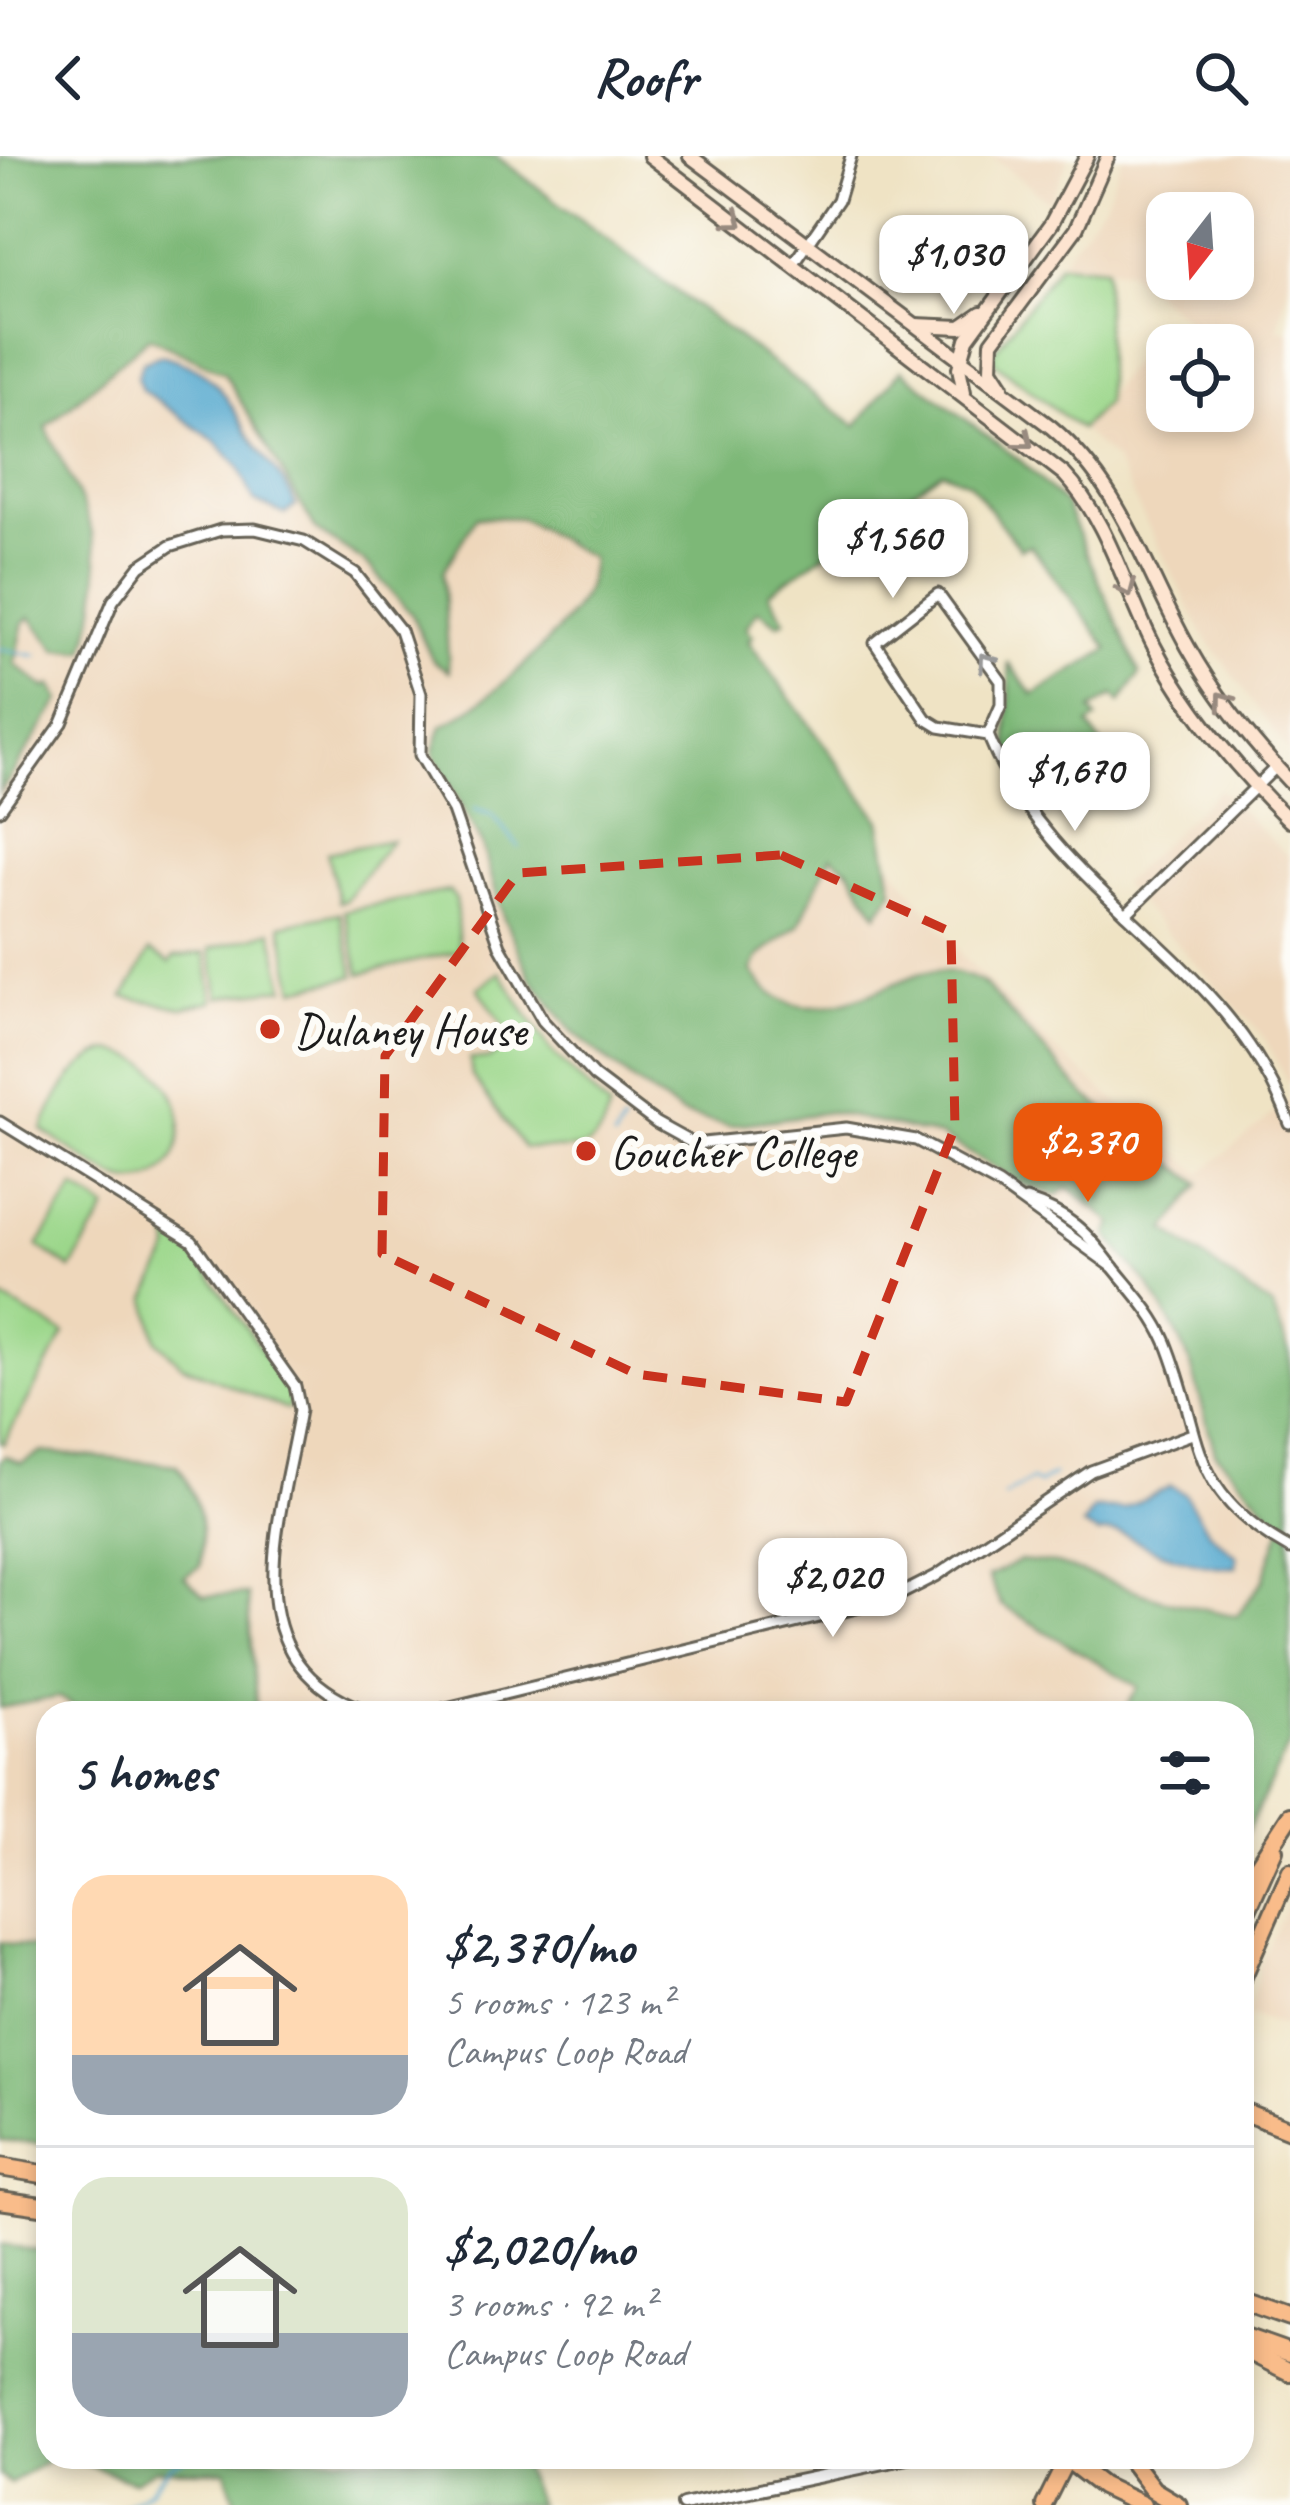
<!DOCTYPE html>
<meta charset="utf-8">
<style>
body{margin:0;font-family:Caveat,sans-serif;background:#f2f2f3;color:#1f2937;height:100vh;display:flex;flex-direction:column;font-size:45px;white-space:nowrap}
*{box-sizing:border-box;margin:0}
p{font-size:39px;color:#747a83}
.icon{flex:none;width:66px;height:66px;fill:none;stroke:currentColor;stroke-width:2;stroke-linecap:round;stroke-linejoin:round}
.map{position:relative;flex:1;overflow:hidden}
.panel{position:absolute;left:36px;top:1545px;width:1218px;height:768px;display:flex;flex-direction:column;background:#fff;border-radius:36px;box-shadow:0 6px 18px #0003}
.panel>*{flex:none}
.needle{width:78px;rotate:197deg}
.fabs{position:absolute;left:1146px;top:36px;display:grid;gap:24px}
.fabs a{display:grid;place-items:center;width:108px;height:108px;border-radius:24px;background:#fff;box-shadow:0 6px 18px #0003;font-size:60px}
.price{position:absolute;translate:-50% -102px;padding:0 27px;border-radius:24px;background:#fff;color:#222;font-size:39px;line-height:78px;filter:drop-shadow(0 3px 6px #0008)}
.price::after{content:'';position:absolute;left:50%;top:72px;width:36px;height:27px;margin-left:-18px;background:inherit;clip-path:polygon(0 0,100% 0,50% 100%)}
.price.on{background:#ea580c;color:#fff}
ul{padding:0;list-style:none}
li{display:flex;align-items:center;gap:36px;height:300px;padding:0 36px}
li+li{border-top:3px solid #e0e1e3}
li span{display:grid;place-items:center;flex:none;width:336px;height:240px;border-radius:36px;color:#555}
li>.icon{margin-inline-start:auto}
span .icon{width:144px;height:144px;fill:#fffc;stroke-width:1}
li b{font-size:51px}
h2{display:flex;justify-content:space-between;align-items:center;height:144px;padding:0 36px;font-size:51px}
header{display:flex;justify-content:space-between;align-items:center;height:156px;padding:0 36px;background:#fff;font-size:54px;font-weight:700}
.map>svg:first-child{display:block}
.built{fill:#eed7bb;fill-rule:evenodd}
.green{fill:#9cd78b;stroke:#5c7a54;stroke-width:3}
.forest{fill:#7db877;stroke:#4c6a4a;stroke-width:3}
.water{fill:#52a7ce;stroke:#376275;stroke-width:3}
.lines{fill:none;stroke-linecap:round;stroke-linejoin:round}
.stream{stroke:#52a7ce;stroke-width:3}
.minor-casing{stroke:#666257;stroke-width:15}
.tertiary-casing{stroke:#666257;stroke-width:16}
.secondary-casing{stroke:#666257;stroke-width:18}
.primary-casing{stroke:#666257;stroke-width:20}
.motorway-casing{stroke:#666257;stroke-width:22}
.minor{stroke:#fff;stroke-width:9}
.tertiary{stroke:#fff;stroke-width:10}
.secondary{stroke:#fde4d0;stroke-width:12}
.primary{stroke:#f9bc8a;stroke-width:14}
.motorway{stroke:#f9bc8a;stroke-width:16}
.oneway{stroke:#988a7f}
.oneway2{stroke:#999}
.marked{fill:none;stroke:#c8321e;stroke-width:9;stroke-dasharray:24 15;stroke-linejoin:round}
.poi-dot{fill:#c8321e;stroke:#fdfcf7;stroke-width:4.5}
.labels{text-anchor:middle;stroke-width:12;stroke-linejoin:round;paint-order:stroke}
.poi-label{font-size:48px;fill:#1c1c1c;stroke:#fdfcf7;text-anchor:start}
</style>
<header><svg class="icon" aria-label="back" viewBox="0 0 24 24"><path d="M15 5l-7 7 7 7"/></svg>Roofr<svg class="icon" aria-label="search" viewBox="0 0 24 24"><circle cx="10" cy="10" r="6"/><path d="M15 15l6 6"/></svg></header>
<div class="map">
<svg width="1290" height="2349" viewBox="0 0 1290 2349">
<rect width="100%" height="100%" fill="#fdfcf7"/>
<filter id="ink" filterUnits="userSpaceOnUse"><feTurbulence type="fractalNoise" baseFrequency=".00833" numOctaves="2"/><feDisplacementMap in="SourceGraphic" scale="24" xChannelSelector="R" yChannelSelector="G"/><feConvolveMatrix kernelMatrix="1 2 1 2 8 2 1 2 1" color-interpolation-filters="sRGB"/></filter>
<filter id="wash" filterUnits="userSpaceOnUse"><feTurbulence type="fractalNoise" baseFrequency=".004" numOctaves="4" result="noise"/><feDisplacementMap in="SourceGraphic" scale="48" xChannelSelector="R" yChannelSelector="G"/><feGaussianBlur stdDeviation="2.7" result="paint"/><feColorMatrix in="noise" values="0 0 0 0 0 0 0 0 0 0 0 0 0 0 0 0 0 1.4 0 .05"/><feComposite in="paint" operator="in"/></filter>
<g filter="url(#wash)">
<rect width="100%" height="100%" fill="#efe3c4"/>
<!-- built -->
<g class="built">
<path d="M0,0L731,482L884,699L964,801L1051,890L1201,1017L1290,944V1587L1242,1685V1557H48V1970L0,1962Z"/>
<path d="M991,0H1069L1050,46Z"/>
<path d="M1123,0H1290V120L1278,173L1290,176V598L1202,476L1115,305L1080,273L1146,189L1187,164L1127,115L1059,108L1105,46ZM1167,57H1233V123H1167ZM1167,189H1233V255H1167Z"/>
<path d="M1219,633L1290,702V931L1264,881L1121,728Z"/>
<path d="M1290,1743V1872L1248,1858L1260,1810Z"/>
</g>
<!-- green -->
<g class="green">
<path d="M1059,108L1105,112L1106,247L1080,273L993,205L995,194Z"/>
<path d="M391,684L345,745L339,746L327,697Z"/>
<path d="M449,735L456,743L459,795L360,818L344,755Z"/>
<path d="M339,757L355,820L295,833L281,769Z"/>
<path d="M272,775L285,832L219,841L210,793Z"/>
<path d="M150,795L170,807L174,801L205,797L213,845L183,852L124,841Z"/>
<path d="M500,816L550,894L609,953C597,1005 571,991 524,992L472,920L470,903H489L508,888V877L478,832Z"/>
<path d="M110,895C205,909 196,1030 131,1026C110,1025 62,986 42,974C54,943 76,903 110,895Z"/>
<path d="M75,1032L107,1053L71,1113L38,1090Z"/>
<path d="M169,1081L194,1096L286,1230L292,1243L287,1254L182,1209L157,1185L147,1143L170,1094Z"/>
<path d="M0,1141L65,1178L3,1288L0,1286Z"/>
</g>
<!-- forest -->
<g class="forest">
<path d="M0,0H496L856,270L901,214L1022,306L1065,348L1140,518L1120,547L1114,539L1091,554L1097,563L1089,569L1113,606L1079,639C1057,613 1046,603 1011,605C1003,571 1014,544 1008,506L1033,539L1109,493L1030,389L1020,393L969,326L942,315L769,437L785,464L778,468L758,454L746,472L753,480L748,485L880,664L893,735L877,758L849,713L831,700L799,769L758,801L752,815C793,883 866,837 919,818C941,811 963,817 982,826L1084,938L1200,1028L1166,1074L1273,1152L1290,1199V1587L1242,1685V1557H1122L1139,1531L1001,1449L988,1421L1020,1405L1056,1408L1164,1444L1237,1460L1263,1425L1282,1369L1215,1296L1190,1206L1175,1174L1151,1132L1108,1080L1113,1067L1068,1031L1057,1039L1026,1030L940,980L830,956L728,970L682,958L630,923L571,875L531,822L504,763L482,689L433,597L442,570C483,551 570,473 587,431C590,423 590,410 591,402L520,362L476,361L443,416L449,515L433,505L412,459L366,407L316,374L224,217L149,181L46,271C88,363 115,392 85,495L57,494L30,461L24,466L15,508L45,532L51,529L60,544L0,637Z"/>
<path d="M42,1296L177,1309C199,1339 205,1373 200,1410L184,1421L204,1440L247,1438L257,1557H85L59,1541L0,1552V1305L5,1300L21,1307Z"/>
<path d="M0,1786L48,1794V1988L0,1984Z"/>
<path d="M0,2089L48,2096L52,2301L10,2328L0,2320Z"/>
<path d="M65,2301H519L537,2349H237L226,2314L156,2313L134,2325Z"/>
</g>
<!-- water -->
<g class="water">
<path d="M161,199C227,217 224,245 259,294C273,313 287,327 296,350L284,358L254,345L239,311L215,285L142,234L137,221L143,206Z"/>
<path d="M1171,1330L1185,1338L1208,1375L1237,1400L1236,1411C1215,1413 1180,1403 1160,1396C1134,1387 1128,1372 1098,1378L1083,1370L1093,1353H1123Z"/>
</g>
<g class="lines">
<!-- stream -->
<g class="stream">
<path d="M0,493L37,500"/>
<path d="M475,653L492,659L519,691"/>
<path d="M614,983L623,968"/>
<path d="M1004,1341L1031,1324L1039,1328L1054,1319"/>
<path d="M123,2349L151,2333L171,2309L190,2301"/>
</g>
</g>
</g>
<g filter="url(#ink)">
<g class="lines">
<defs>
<g id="minor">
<path d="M794,108L838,44L851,0"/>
<path d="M988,579L939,571L926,563L875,487L938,438L1001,525V549L988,579C1053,743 1230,800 1290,968"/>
<path d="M0,654L62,567L113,445L140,410L170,390L221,374L255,373L304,385L355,417L400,474L421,538L420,599L453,655L500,790L543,865L594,920L656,967L694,988L846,972L916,984L998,1028L1113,1111"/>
<path d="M1126,758L1276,611"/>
<path d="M0,966L192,1085L295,1230L300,1254C281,1366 225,1509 374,1557"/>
<path d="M1026,1044C1068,1057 1087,1076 1112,1110C1132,1135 1153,1156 1166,1186C1205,1282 1184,1334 1290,1393"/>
<path d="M426,1557L889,1444L936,1420L1091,1315L1192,1278"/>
</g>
<path id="tertiary" d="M683,2349L913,2301"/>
<g id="secondary">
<path d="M650,0L1064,318C1108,364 1125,434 1154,490C1188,556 1237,613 1290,665"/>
<path d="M690,0L1051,271C1123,331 1144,413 1188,491C1215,539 1252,586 1290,626"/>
<path d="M916,169L961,171L981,157"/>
<path d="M1002,230L991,213L992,186L1076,73L1108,0"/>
<path d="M964,236L959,212L967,183L1051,68L1087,0"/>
</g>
<g id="primary">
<path d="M1242,1767L1275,1694"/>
<path d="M1242,1825L1290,1715"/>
<path d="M1044,2349L1068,2301"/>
</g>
<g id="motorway">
<path d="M1242,1734L1290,1660"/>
<path d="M1242,1955L1290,1974"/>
<path d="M0,2011L48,2019"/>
<path d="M0,2044L48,2051"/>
<path d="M1242,2145L1290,2162"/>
<path d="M1242,2180L1290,2197"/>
<path d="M1242,2192L1290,2216"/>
<path d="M1128,2301L1153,2334L1178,2349"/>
<path d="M1067,2303L1102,2330L1142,2349"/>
<path d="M861,2304L865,2301"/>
</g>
</defs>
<!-- minor casing -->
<use href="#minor" class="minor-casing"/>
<!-- tertiary casing -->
<use href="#tertiary" class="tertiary-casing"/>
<!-- secondary casing -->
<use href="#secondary" class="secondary-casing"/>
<!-- primary casing -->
<use href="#primary" class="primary-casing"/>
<!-- motorway casing -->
<use href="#motorway" class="motorway-casing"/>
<!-- minor -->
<use href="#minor" class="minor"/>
<!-- tertiary -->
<use href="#tertiary" class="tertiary"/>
<!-- secondary -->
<use href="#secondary" class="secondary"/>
<!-- primary -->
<use href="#primary" class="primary"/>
<!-- motorway -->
<use href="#motorway" class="motorway"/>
</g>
<!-- one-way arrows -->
<defs><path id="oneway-chevron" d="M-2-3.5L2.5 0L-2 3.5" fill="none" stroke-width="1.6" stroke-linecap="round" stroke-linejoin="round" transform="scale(3)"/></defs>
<g class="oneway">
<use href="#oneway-chevron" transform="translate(735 64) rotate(37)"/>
<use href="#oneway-chevron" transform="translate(1025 285) rotate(39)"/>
<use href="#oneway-chevron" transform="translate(1127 433) rotate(67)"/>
<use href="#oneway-chevron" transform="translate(1224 544) rotate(-127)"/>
</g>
<use class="oneway2" href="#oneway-chevron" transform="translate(986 505) rotate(-126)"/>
</g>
<!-- marked area -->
<path class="marked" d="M781,699L951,776L955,971L846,1246L636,1218L382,1098L385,900L518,717Z"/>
<!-- markers -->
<g class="poi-dot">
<circle cx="270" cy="873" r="12"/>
<circle cx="586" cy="995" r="12"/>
</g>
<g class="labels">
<!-- poi labels -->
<g class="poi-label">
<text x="294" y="890">Dulaney House</text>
<text x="610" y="1012">Goucher College</text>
</g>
</g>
</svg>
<div class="fabs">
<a><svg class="needle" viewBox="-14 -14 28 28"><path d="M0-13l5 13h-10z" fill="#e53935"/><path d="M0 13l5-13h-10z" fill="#747a83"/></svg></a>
<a><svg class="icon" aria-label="locate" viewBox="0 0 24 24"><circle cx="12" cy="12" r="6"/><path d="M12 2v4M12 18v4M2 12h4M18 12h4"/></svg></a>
</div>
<b class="price" style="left:954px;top:161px">$1,030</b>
<b class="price" style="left:893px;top:445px">$1,560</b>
<b class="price" style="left:1075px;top:678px">$1,670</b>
<b class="price on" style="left:1088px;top:1049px">$2,370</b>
<b class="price" style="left:833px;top:1484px">$2,020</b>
<section class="panel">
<h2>5 homes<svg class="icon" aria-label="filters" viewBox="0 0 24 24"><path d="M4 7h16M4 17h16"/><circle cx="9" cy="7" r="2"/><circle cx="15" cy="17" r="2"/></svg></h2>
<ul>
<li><span style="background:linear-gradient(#ffd9b3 75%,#9aa5b1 0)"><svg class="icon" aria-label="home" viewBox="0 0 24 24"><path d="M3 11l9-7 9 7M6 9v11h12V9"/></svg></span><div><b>$2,370/mo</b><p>5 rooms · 123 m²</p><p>Campus Loop Road</p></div></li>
<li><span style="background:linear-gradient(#dfe7d0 65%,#9aa5b1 0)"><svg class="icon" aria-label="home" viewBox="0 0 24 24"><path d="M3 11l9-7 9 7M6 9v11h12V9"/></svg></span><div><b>$2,020/mo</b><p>3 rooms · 92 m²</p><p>Campus Loop Road</p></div></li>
</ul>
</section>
</div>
